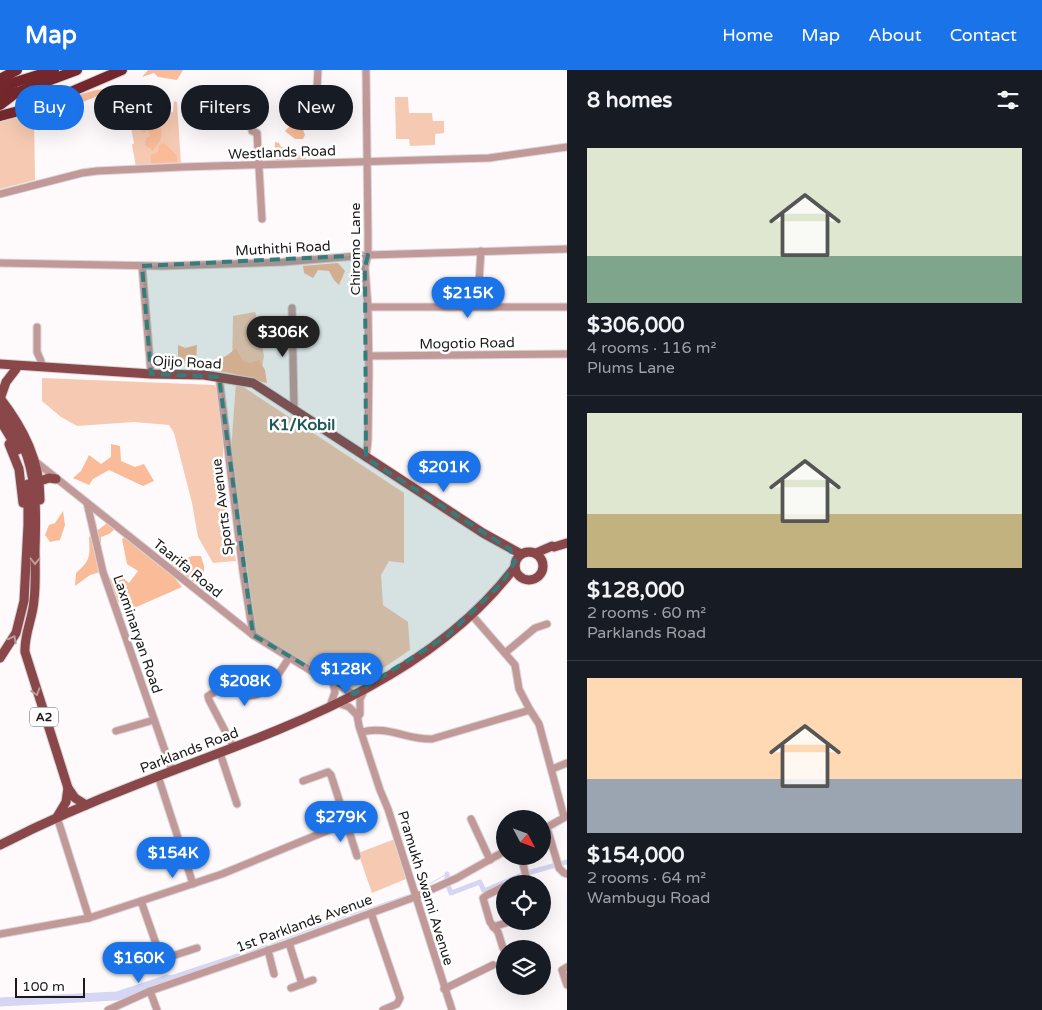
<!DOCTYPE html>
<meta charset="utf-8">
<style>
body{margin:0;font-family:"Varela Round",sans-serif;background:#20242c;color:#f1f3f6;height:100vh;display:flex;flex-direction:column;font-size:19px;white-space:nowrap}
*{box-sizing:border-box;margin:0}
p{font-size:16px;color:#9ea1a6}
.icon{flex:none;width:28px;height:28px;fill:none;stroke:currentColor;stroke-width:2;stroke-linecap:round;stroke-linejoin:round}
.map{position:relative;flex:1;overflow:hidden}
.side{display:flex;flex-direction:column;background:#171b24;width:475px}
.side>*{flex:none}
.banner{position:absolute;left:15px;top:15px;width:475px;height:45px;display:flex;gap:10px}
.needle{width:32px;rotate:131deg}
.buttons{position:absolute;left:496px;top:740px;display:grid;gap:10px}
.buttons a{display:grid;place-items:center;width:55px;height:55px;border-radius:50%;background:#171b24;box-shadow:0 5px 20px #0002;font-size:25px}
.scale{position:absolute;left:15px;bottom:12px;width:70px;box-sizing:border-box;padding-left:5px;border:2px solid #1b191a;border-top:0;font-size:14px;line-height:18px;white-space:nowrap;color:#1b191a;-webkit-text-stroke:4px #fff;paint-order:stroke}
.price{position:absolute;translate:-50% -42px;padding:0 11px;border-radius:18px;background:#1a73e8;color:#fff;font-size:16px;line-height:32px;filter:drop-shadow(0 1px 2px #0008)}
.price::after{content:'';position:absolute;left:50%;top:30px;width:15px;height:11px;margin-left:-8px;background:inherit;clip-path:polygon(0 0,100% 0,50% 100%)}
.price.current{background:#222;color:#fff}
ul{padding:0;list-style:none}
li{display:grid;align-content:center;gap:10px;height:265px;padding:0 20px}
li+li{border-top:1px solid #363941}
li span{display:grid;place-items:center;height:155px;border-radius:0px;color:#555}
li>.icon{margin-inline-start:auto}
span .icon{width:90px;height:90px;fill:#fffc;stroke-width:1}
li b{font-size:21px}
h2{display:flex;justify-content:space-between;align-items:center;height:60px;padding:0 20px;font-size:21px}
.pill{padding:0 18px;border-radius:22px;background:#171b24;box-shadow:0 5px 20px #0002;font-size:18px;line-height:45px}
.pill.current{background:#1a73e8;color:#fff}
header{display:flex;align-items:center;gap:30px;box-sizing:border-box;height:70px;padding:0 25px;background:#1a73e8;color:#fff}
header strong{font-size:24px}
nav{display:flex;gap:28px;margin-inline-start:auto;font-size:18px}
main{display:flex;flex:1;min-height:0}
.map>svg:first-child{display:block}
.green{fill:#f6cab2}
.forest{fill:#f9bb98}
.lines{fill:none;stroke-linecap:round;stroke-linejoin:round}
.stream{stroke:#d5d5f4;stroke-width:1}
.canal{stroke:#d5d5f4;stroke-width:5}
.river{stroke:#d5d5f4;stroke-width:9}
.minor-casing{stroke:#dad6d8;stroke-width:9}
.major-casing{stroke:#dad6d8;stroke-width:11}
.highway-casing{stroke:#dad6d8;stroke-width:12}
.minor{stroke:#c19998;stroke-width:7}
.major{stroke:#8a4749;stroke-width:9}
.highway{stroke:#74282d;stroke-width:10}
.oneway{stroke:#bf9a9b}
.marked{fill:#357d7a;fill-opacity:0.2;stroke:#357d7a;stroke-width:4;stroke-dasharray:10 6;stroke-linejoin:round}
.labels{text-anchor:middle;stroke-width:5;stroke-linejoin:round;paint-order:stroke}
.shield{fill:#fff;stroke:#5f5e5f;stroke-width:1}
.shield-label{font-size:12px;font-weight:bold;fill:#1b191a}
.street-label{font-size:14px;fill:#1b191a;stroke:#fff}
.quarter-label{font-size:16px;font-weight:bold;fill:#1e5957;stroke:#fff}
</style>
<header>
<strong>Map</strong>
<nav><a>Home</a><a>Map</a><a>About</a><a>Contact</a></nav>
</header>
<main>
<div class="map">
<svg width="567" height="940" viewBox="0 0 567 940">
<rect width="100%" height="100%" fill="#fefafc"/>
<!-- green -->
<g class="green">
<path d="M395,27H408L409,43H432L433,51H444V63L435,64V75L410,76L409,69H396Z"/>
<path d="M174,31L177,32L181,95L136,97L132,75L134,73L129,48L131,46L129,38L126,37V33H131L149,48L173,42Z"/>
<path d="M34,42L35,110L0,119V50Z"/>
<path d="M255,242L258,251L264,286L260,308L232,303L233,246Z"/>
<path d="M42,308L215,315L219,326L223,370V415L236,491L213,493L198,467L192,433L174,363L169,355L134,352L77,356L61,347L42,331Z"/>
<path d="M236,312L404,423V493L389,491L381,505L383,535L408,552L410,580L350,620L256,562L237,428L229,409Z"/>
<path d="M395,769L406,809L372,823L358,783Z"/>
</g>
<!-- forest -->
<g class="forest">
<path d="M148,0H183L177,10L158,7L154,3L142,7Z"/>
<path d="M103,19L100,25L56,43L50,39C67,29 83,22 103,19Z"/>
<path d="M144,48L151,50L159,48C162,65 164,67 153,81L145,75L146,68L151,65L147,60L144,63L137,57L138,51Z"/>
<path d="M300,51L305,65L303,69H295L285,61L289,57Z"/>
<path d="M275,72L279,73L281,77C288,78 293,86 300,85C303,84 308,81 311,79L312,83L306,86L305,90L300,91L292,89L269,93L266,88L268,83C275,80 275,78 275,72Z"/>
<path d="M165,73L177,86V92L151,93V85L158,82L159,75Z"/>
<path d="M338,193L345,201L339,215L334,210L329,201L318,200L313,208L304,203L303,196Z"/>
<path d="M178,275L185,278L197,275L196,291C216,290 221,292 236,278L243,291L250,293L259,290L265,300L267,313C253,311 238,304 224,302C205,299 195,302 178,290Z"/>
<path d="M111,374L120,376L121,391L135,397L144,394L154,411L143,416L109,400L93,409L89,415L73,408L81,401L89,385L101,394L111,387Z"/>
<path d="M63,441L65,455L60,470L50,472L45,465L49,455L55,453Z"/>
<path d="M111,450L120,455L109,464L101,467V482L104,501L90,505L75,516L76,503C91,490 90,486 89,467Z"/>
<path d="M132,464L157,486L182,517L134,538C113,531 111,531 109,509L122,507L129,513L138,501L127,494L122,469Z"/>
<path d="M192,486H201L204,496V511L195,515L171,496L176,489H185Z"/>
</g>
<g class="lines">
<!-- stream -->
<g class="stream">
<path d="M417,821L447,804"/>
<path d="M350,845L408,825"/>
<path d="M336,850L346,846"/>
<path d="M271,874L331,852"/>
<path d="M246,883L267,875"/>
</g>
<!-- canal -->
<g class="canal">
<path d="M447,804V813L451,823L480,812L484,821L524,804L567,792"/>
<path d="M168,909L238,886"/>
</g>
<!-- river -->
<path class="river" d="M0,932L117,926L168,909"/>
<defs>
<g id="minor">
<path d="M366,0L368,164V185L365,197L368,237L369,301L368,370L366,388"/>
<path d="M317,18L318,0"/>
<path d="M251,50L252,61L257,63L262,149"/>
<path d="M0,124L82,103L97,101L182,97L489,88L567,77"/>
<path d="M0,193L162,196L283,192L368,185L567,179"/>
<path d="M142,196L151,304"/>
<path d="M465,217H472L479,212L481,181"/>
<path d="M368,237H567"/>
<path d="M292,238L294,339"/>
<path d="M37,257V282L41,291L42,297"/>
<path d="M368,286L567,284"/>
<path d="M219,307L243,502L253,565"/>
<path d="M36,392L253,565L313,602L354,624"/>
<path d="M87,433L103,502L172,701"/>
<path d="M471,544L515,595L519,619L530,640"/>
<path d="M505,583L535,558L547,554"/>
<path d="M338,633L349,637L357,645L359,656L380,720L388,739L452,940"/>
<path d="M330,636L335,622L333,613"/>
<path d="M358,647L360,644V629L365,619"/>
<path d="M116,661L154,650"/>
<path d="M362,662C386,655 408,670 432,669L530,640L539,654L564,747"/>
<path d="M234,678L209,630L208,626C212,624 217,620 222,618C236,615 246,636 266,619C275,612 282,598 289,588"/>
<path d="M220,683L237,734"/>
<path d="M552,699L567,693"/>
<path d="M158,706L193,814"/>
<path d="M303,711L328,702L331,705L357,786"/>
<path d="M57,747L89,848"/>
<path d="M471,749L490,790"/>
<path d="M547,758L559,798L564,803L567,804"/>
<path d="M542,760L567,746"/>
<path d="M521,786L528,814"/>
<path d="M511,814L526,807"/>
<path d="M141,831L161,888H166L197,878"/>
<path d="M371,843L400,928L397,934L383,940"/>
<path d="M493,857L512,851"/>
<path d="M0,864L89,848L141,831L222,804L346,753"/>
<path d="M289,873L302,914L291,918"/>
<path d="M503,878L498,862L490,852L483,828L487,825L505,816"/>
<path d="M268,880L274,904"/>
<path d="M567,897L562,900L567,915"/>
<path d="M302,914L313,910"/>
<path d="M444,919L493,895"/>
<path d="M150,921L157,940"/>
<path d="M108,940L150,921L289,873L415,827L457,808L505,781"/>
</g>
<g id="major">
<path d="M0,294L151,304L204,305L253,313L483,463L521,484"/>
<path d="M0,328C24,359 40,391 40,430"/>
<path d="M0,329L6,312L16,299"/>
<path d="M0,340C11,355 21,369 27,386C37,416 36,449 35,480C35,497 36,514 34,530C33,548 24,564 25,582L68,718L75,728L86,735"/>
<path d="M0,350L18,380"/>
<path d="M9,374L19,399L23,433"/>
<path d="M40,411L49,408L56,409"/>
<circle cx="529" cy="496" r="14"/>
<path d="M536,483L552,476L554,477L567,473"/>
<path d="M0,588L16,563L24,531L28,455V414"/>
<path d="M57,747L66,732L68,718"/>
<path d="M0,775C45,752 91,732 138,714C271,662 425,616 515,497"/>
</g>
<g id="highway">
<path d="M0,9L17,0"/>
<path d="M0,17L54,0"/>
<path d="M0,24L18,22L77,0"/>
<path d="M0,35L17,22"/>
<path d="M0,46L38,36L122,0"/>
</g>
</defs>
<!-- minor casing -->
<use href="#minor" class="minor-casing"/>
<!-- major casing -->
<use href="#major" class="major-casing"/>
<!-- highway casing -->
<use href="#highway" class="highway-casing"/>
<!-- minor -->
<use href="#minor" class="minor"/>
<!-- major -->
<use href="#major" class="major"/>
<!-- highway -->
<use href="#highway" class="highway"/>
</g>
<!-- one-way arrows -->
<defs><path id="oneway-chevron" d="M-2-3.5L2.5 0L-2 3.5" fill="none" stroke-width="1.6" stroke-linecap="round" stroke-linejoin="round" transform="scale(1.25)"/></defs>
<g class="oneway">
<use href="#oneway-chevron" transform="translate(35 491) rotate(90)"/>
<use href="#oneway-chevron" transform="translate(13 569) rotate(-63)"/>
<use href="#oneway-chevron" transform="translate(36 622) rotate(72)"/>
</g>
<!-- marked area -->
<path class="marked" d="M368,185L365,197L366,388L510,479L515,492L502,513L447,566L354,624L253,565L219,307L151,304L142,196Z"/>
<g class="labels">
<!-- shield labels -->
<rect class="shield" x="30" y="637.5" width="28" height="19" rx="4"/>
<g class="shield-label">
<text x="44" y="651">A2</text>
</g>
<!-- street labels -->
<g class="street-label">
<text transform="translate(282 82) rotate(-2)" y="5">Westlands Road</text>
<text transform="translate(283 178) rotate(-3)" y="5">Muthithi Road</text>
<text transform="translate(355 179) rotate(-90)" y="5">Chiromo Lane</text>
<text transform="translate(467 273) rotate(-1)" y="5">Mogotio Road</text>
<text transform="translate(187 292) rotate(3)" y="5">Ojijo Road</text>
<text transform="translate(222 437) rotate(-97)" y="5">Sports Avenue</text>
<text transform="translate(188 498) rotate(39)" y="5">Taarifa Road</text>
<text transform="translate(138 564) rotate(71)" y="5">Laxminaryan Road</text>
<text transform="translate(189 680) rotate(-21)" y="5">Parklands Road</text>
<text transform="translate(426 818) rotate(73)" y="5">Pramukh Swami Avenue</text>
<text transform="translate(304 853) rotate(-20)" y="5">1st Parklands Avenue</text>
</g>
<!-- quarter labels -->
<g class="quarter-label">
<text x="302" y="360">K1/Kobil</text>
</g>
</g>
</svg>
<div class="buttons">
<a><svg class="needle" viewBox="-14 -14 28 28"><path d="M0-13l5 13h-10z" fill="#e53935"/><path d="M0 13l5-13h-10z" fill="#9ea1a6"/></svg></a>
<a><svg class="icon" aria-label="locate" viewBox="0 0 24 24"><circle cx="12" cy="12" r="6"/><path d="M12 2v4M12 18v4M2 12h4M18 12h4"/></svg></a>
<a><svg class="icon" aria-label="layers" viewBox="0 0 24 24"><path d="M12 4l9 5-9 5-9-5zM3 14l9 5 9-5"/></svg></a>
</div>
<div class="scale">100 m</div>
<b class="price" style="left:468px;top:249px">$215K</b>
<b class="price current" style="left:283px;top:288px">$306K</b>
<b class="price" style="left:444px;top:423px">$201K</b>
<b class="price" style="left:346px;top:625px">$128K</b>
<b class="price" style="left:245px;top:637px">$208K</b>
<b class="price" style="left:341px;top:773px">$279K</b>
<b class="price" style="left:173px;top:809px">$154K</b>
<b class="price" style="left:139px;top:914px">$160K</b>
<div class="banner">
<a class="pill current">Buy</a>
<a class="pill">Rent</a>
<a class="pill">Filters</a>
<a class="pill">New</a>
</div>
</div>
<section class="side">
<h2>8 homes<svg class="icon" aria-label="filters" viewBox="0 0 24 24"><path d="M4 7h16M4 17h16"/><circle cx="9" cy="7" r="2"/><circle cx="15" cy="17" r="2"/></svg></h2>
<ul>
<li><span style="background:linear-gradient(#dfe7d0 70%,#7fa58c 0)"><svg class="icon" aria-label="home" viewBox="0 0 24 24"><path d="M3 11l9-7 9 7M6 9v11h12V9"/></svg></span><div><b>$306,000</b><p>4 rooms · 116 m²</p><p>Plums Lane</p></div></li>
<li><span style="background:linear-gradient(#dfe7d0 65%,#c2b280 0)"><svg class="icon" aria-label="home" viewBox="0 0 24 24"><path d="M3 11l9-7 9 7M6 9v11h12V9"/></svg></span><div><b>$128,000</b><p>2 rooms · 60 m²</p><p>Parklands Road</p></div></li>
<li><span style="background:linear-gradient(#ffd9b3 65%,#9aa5b1 0)"><svg class="icon" aria-label="home" viewBox="0 0 24 24"><path d="M3 11l9-7 9 7M6 9v11h12V9"/></svg></span><div><b>$154,000</b><p>2 rooms · 64 m²</p><p>Wambugu Road</p></div></li>
</ul>
</section>
</main>
